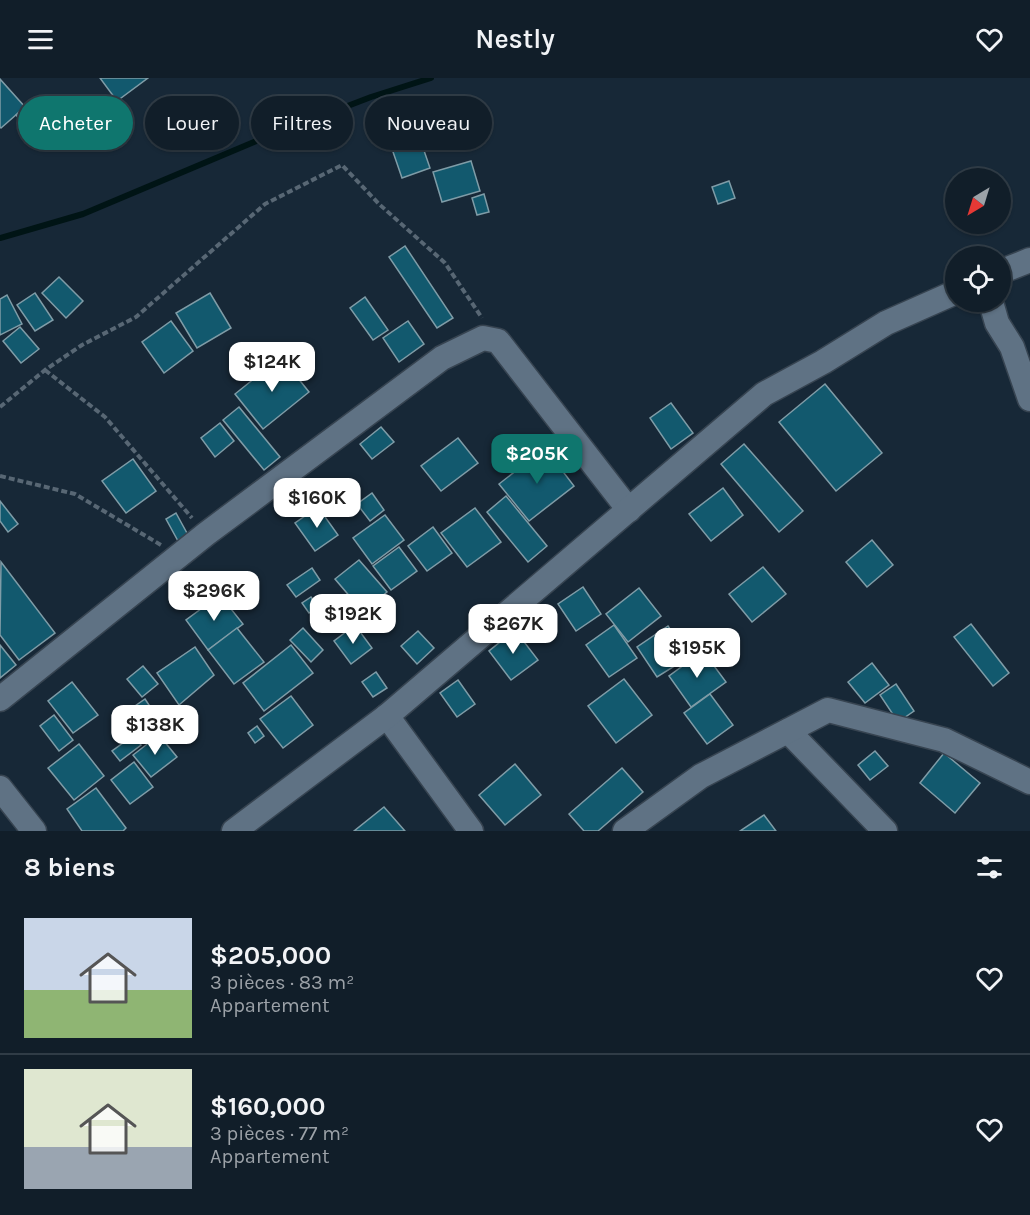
<!DOCTYPE html>
<html lang="fr">
<meta charset="utf-8">
<style>
body{margin:0;font-family:Karla,sans-serif;background:#1e2b35;color:#f1f3f6;height:100vh;display:flex;flex-direction:column;font-size:22px;white-space:nowrap}
*{box-sizing:border-box;margin:0}
p{font-size:20px;color:#9ca2a8}
.icon{flex:none;width:33px;height:33px;fill:none;stroke:currentColor;stroke-width:2;stroke-linecap:round;stroke-linejoin:round}
.map{position:relative;height:753px;overflow:hidden}
.side{display:flex;flex-direction:column;background:#111e29;flex:1}
.side>*{flex:none}
.hud{position:absolute;left:18px;top:18px;width:600px;height:54px;display:flex;gap:12px}
.needle{width:39px;rotate:218deg}
.controls{position:absolute;left:945px;top:90px;display:grid;gap:12px}
.controls a{display:grid;place-items:center;width:66px;height:66px;border-radius:50%;background:#111e29;box-shadow:0 2px 4px #0004,0 0 0 2px #303c46;font-size:30px}
.price{position:absolute;translate:-50% -51px;padding:0 14px;border-radius:12px;background:#fff;color:#222;font-size:20px;line-height:39px;filter:drop-shadow(0 2px 3px #0008)}
.price::after{content:'';position:absolute;left:50%;top:36px;width:18px;height:14px;margin-left:-9px;background:inherit;clip-path:polygon(0 0,100% 0,50% 100%)}
.price.on{background:#0f766e;color:#fff}
ul{padding:0;list-style:none}
li{display:flex;align-items:center;gap:18px;height:150px;padding:0 24px}
li+li{border-top:2px solid #303c46}
li span{display:grid;place-items:center;flex:none;width:168px;height:120px;border-radius:0px;color:#555}
li>.icon{margin-inline-start:auto}
span .icon{width:72px;height:72px;fill:#fffc;stroke-width:1}
li b{font-size:26px}
h2{display:flex;justify-content:space-between;align-items:center;height:72px;padding:0 24px;font-size:26px}
.tag{padding:0 21px;border-radius:27px;background:#111e29;box-shadow:0 2px 4px #0004,0 0 0 2px #303c46;font-size:21px;line-height:54px}
.tag.on{background:#0f766e;color:#fff}
header{display:flex;justify-content:space-between;align-items:center;height:78px;padding:0 24px;background:#111e29;font-size:27px;font-weight:600}
.map>svg:first-child{display:block}
.lines{fill:none;stroke-linecap:round;stroke-linejoin:round}
.stream{stroke:#001415;stroke-width:6}
.building{fill:#12596e;stroke:#7f9ca7;stroke-width:1.5}
.minor-casing{stroke:#374451;stroke-width:27}
.path{stroke:#586774;stroke-width:4;stroke-dasharray:6 3;stroke-linecap:butt}
.minor{stroke:#5f7284;stroke-width:24}
</style>
<header><svg class="icon" aria-label="menu" viewBox="0 0 24 24"><path d="M4 6h16M4 12h16M4 18h16"/></svg>Nestly<svg class="icon" aria-label="heart" viewBox="0 0 24 24"><path d="M12 20l-8-8c-3-5 5-10 8-4 3-6 11-1 8 4z"/></svg></header>
<div class="map">
<svg width="1030" height="753" viewBox="0 0 1030 753">
<rect width="100%" height="100%" fill="#172837"/>
<g class="lines">
<!-- stream -->
<path class="stream" d="M0,160L83,136L254,64L371,19L431,0"/>
</g>
<!-- building -->
<g class="building">
<path d="M100,0H148L117,23Z"/>
<path d="M0,1L25,29L1,50L0,49Z"/>
<path d="M25,29L47,53L38,61L16,37Z"/>
<path d="M419,58L430,90L402,100L391,68Z"/>
<path d="M471,83L480,113L442,124L433,94Z"/>
<path d="M729,103L735,120L718,126L712,109Z"/>
<path d="M484,116L489,134L477,137L472,120Z"/>
<path d="M405,168L453,240L437,250L389,179Z"/>
<path d="M59,199L83,223L66,240L42,215Z"/>
<path d="M35,215L53,242L35,253L17,227Z"/>
<path d="M210,215L231,250L197,270L176,235Z"/>
<path d="M7,217L22,246L0,257V221Z"/>
<path d="M365,219L388,252L373,262L350,230Z"/>
<path d="M171,243L193,273L164,295L142,264Z"/>
<path d="M408,243L424,266L399,284L383,260Z"/>
<path d="M20,249L39,271L21,285L3,263Z"/>
<path d="M281,279L309,314L263,351L235,316Z"/>
<path d="M825,306L882,375L836,413L779,344Z"/>
<path d="M671,325L693,355L671,371L650,340Z"/>
<path d="M239,329L280,379L264,392L223,342Z"/>
<path d="M220,345L234,363L215,379L201,360Z"/>
<path d="M381,349L394,364L372,381L360,366Z"/>
<path d="M458,360L478,385L441,413L421,388Z"/>
<path d="M744,366L803,433L779,454L721,386Z"/>
<path d="M545,370L574,408L529,443L499,406Z"/>
<path d="M133,381L156,413L126,435L102,403Z"/>
<path d="M723,410L743,437L711,463L689,436Z"/>
<path d="M372,415L384,432L370,443L357,426Z"/>
<path d="M506,418L547,468L528,484L487,434Z"/>
<path d="M0,423L18,446L8,454L0,443Z"/>
<path d="M318,429L338,457L315,473L295,445Z"/>
<path d="M475,430L501,464L467,489L441,455Z"/>
<path d="M176,435L188,457L178,463L166,441Z"/>
<path d="M385,437L404,462L372,486L353,460Z"/>
<path d="M433,449L452,475L427,493L408,468Z"/>
<path d="M872,462L893,487L867,509L846,484Z"/>
<path d="M399,469L417,493L391,512L373,488Z"/>
<path d="M359,482L387,514L363,534L335,501Z"/>
<path d="M1,484L55,555L19,582L0,557Z"/>
<path d="M763,489L786,516L752,544L729,516Z"/>
<path d="M312,490L320,502L296,519L287,507Z"/>
<path d="M583,509L601,536L576,553L558,526Z"/>
<path d="M639,510L661,538L628,564L606,536Z"/>
<path d="M220,517L243,546L208,572L186,542Z"/>
<path d="M311,519L318,529L309,535L302,525Z"/>
<path d="M971,546L1009,595L993,608L954,559Z"/>
<path d="M355,547L372,570L351,586L334,563Z"/>
<path d="M614,547L637,580L609,599L586,567Z"/>
<path d="M668,548L689,579L657,599L637,569Z"/>
<path d="M237,550L264,584L234,606L208,572Z"/>
<path d="M303,550L323,572L311,584L290,562Z"/>
<path d="M515,552L538,582L511,602L489,573Z"/>
<path d="M418,553L434,570L417,586L401,568Z"/>
<path d="M0,567L16,587L0,600Z"/>
<path d="M291,567L313,595L264,633L243,605Z"/>
<path d="M195,569L214,597L179,627L157,595Z"/>
<path d="M703,573L726,604L691,629L669,598Z"/>
<path d="M872,585L889,607L865,625L848,604Z"/>
<path d="M143,588L158,606L142,619L127,601Z"/>
<path d="M376,594L387,610L373,619L362,604Z"/>
<path d="M624,601L652,637L616,665L588,628Z"/>
<path d="M458,602L475,626L457,639L440,615Z"/>
<path d="M72,604L98,637L73,655L48,623Z"/>
<path d="M896,606L914,633L898,644L880,617Z"/>
<path d="M710,616L733,647L707,666L684,635Z"/>
<path d="M291,618L313,647L283,670L260,641Z"/>
<path d="M145,621L165,651L145,664L125,635Z"/>
<path d="M54,637L73,662L59,673L40,648Z"/>
<path d="M257,648L264,658L255,665L248,655Z"/>
<path d="M134,657L141,667L120,683L112,673Z"/>
<path d="M159,657L177,679L151,699L133,677Z"/>
<path d="M79,666L104,698L74,722L48,690Z"/>
<path d="M875,673L888,688L870,702L858,687Z"/>
<path d="M944,675L980,705L955,735L920,705Z"/>
<path d="M134,684L153,709L130,726L111,702Z"/>
<path d="M515,686L541,717L505,747L479,717Z"/>
<path d="M622,690L643,714L598,753H584L569,736Z"/>
<path d="M96,710L126,750L123,753H82L67,731Z"/>
<path d="M384,729L405,753H354Z"/>
<path d="M764,737L776,753H740Z"/>
</g>
<g class="lines">
<defs>
<g id="minor">
<path d="M1000,194L1030,182"/>
<path d="M991,224L997,245L1012,269L1030,321"/>
<path d="M0,621L206,456L442,280L483,260L498,263L629,432"/>
<path d="M387,638L471,753"/>
<path d="M788,653L885,753"/>
<path d="M0,710L34,753"/>
<path d="M234,753L387,638L764,316L823,284L886,245L956,214"/>
<path d="M625,753L701,698L828,632L944,662L1030,704"/>
</g>
</defs>
<!-- minor casing -->
<use href="#minor" class="minor-casing"/>
<!-- path -->
<g class="path">
<path d="M45,292L105,339L192,440"/>
<path d="M0,329L45,292L82,267L136,239L265,126L342,87L379,126L445,185L482,240"/>
<path d="M0,398L75,416L161,467"/>
</g>
<!-- minor -->
<use href="#minor" class="minor"/>
</g>
</svg>
<div class="controls">
<a><svg class="needle" viewBox="-14 -14 28 28"><path d="M0-13l5 13h-10z" fill="#e53935"/><path d="M0 13l5-13h-10z" fill="#9ca2a8"/></svg></a>
<a><svg class="icon" aria-label="locate" viewBox="0 0 24 24"><circle cx="12" cy="12" r="6"/><path d="M12 2v4M12 18v4M2 12h4M18 12h4"/></svg></a>
</div>
<b class="price" style="left:272px;top:315px">$124K</b>
<b class="price on" style="left:537px;top:407px">$205K</b>
<b class="price" style="left:317px;top:451px">$160K</b>
<b class="price" style="left:214px;top:544px">$296K</b>
<b class="price" style="left:353px;top:567px">$192K</b>
<b class="price" style="left:513px;top:577px">$267K</b>
<b class="price" style="left:697px;top:601px">$195K</b>
<b class="price" style="left:155px;top:678px">$138K</b>
<div class="hud">
<a class="tag on">Acheter</a>
<a class="tag">Louer</a>
<a class="tag">Filtres</a>
<a class="tag">Nouveau</a>
</div>
</div>
<section class="side">
<h2>8 biens<svg class="icon" aria-label="filters" viewBox="0 0 24 24"><path d="M4 7h16M4 17h16"/><circle cx="9" cy="7" r="2"/><circle cx="15" cy="17" r="2"/></svg></h2>
<ul>
<li><span style="background:linear-gradient(#c9d6e8 60%,#8fb573 0)"><svg class="icon" aria-label="home" viewBox="0 0 24 24"><path d="M3 11l9-7 9 7M6 9v11h12V9"/></svg></span><div><b>$205,000</b><p>3 pièces · 83 m²</p><p>Appartement</p></div><svg class="icon" aria-label="heart" viewBox="0 0 24 24"><path d="M12 20l-8-8c-3-5 5-10 8-4 3-6 11-1 8 4z"/></svg></li>
<li><span style="background:linear-gradient(#dfe7d0 65%,#9aa5b1 0)"><svg class="icon" aria-label="home" viewBox="0 0 24 24"><path d="M3 11l9-7 9 7M6 9v11h12V9"/></svg></span><div><b>$160,000</b><p>3 pièces · 77 m²</p><p>Appartement</p></div><svg class="icon" aria-label="heart" viewBox="0 0 24 24"><path d="M12 20l-8-8c-3-5 5-10 8-4 3-6 11-1 8 4z"/></svg></li>
</ul>
</section>
